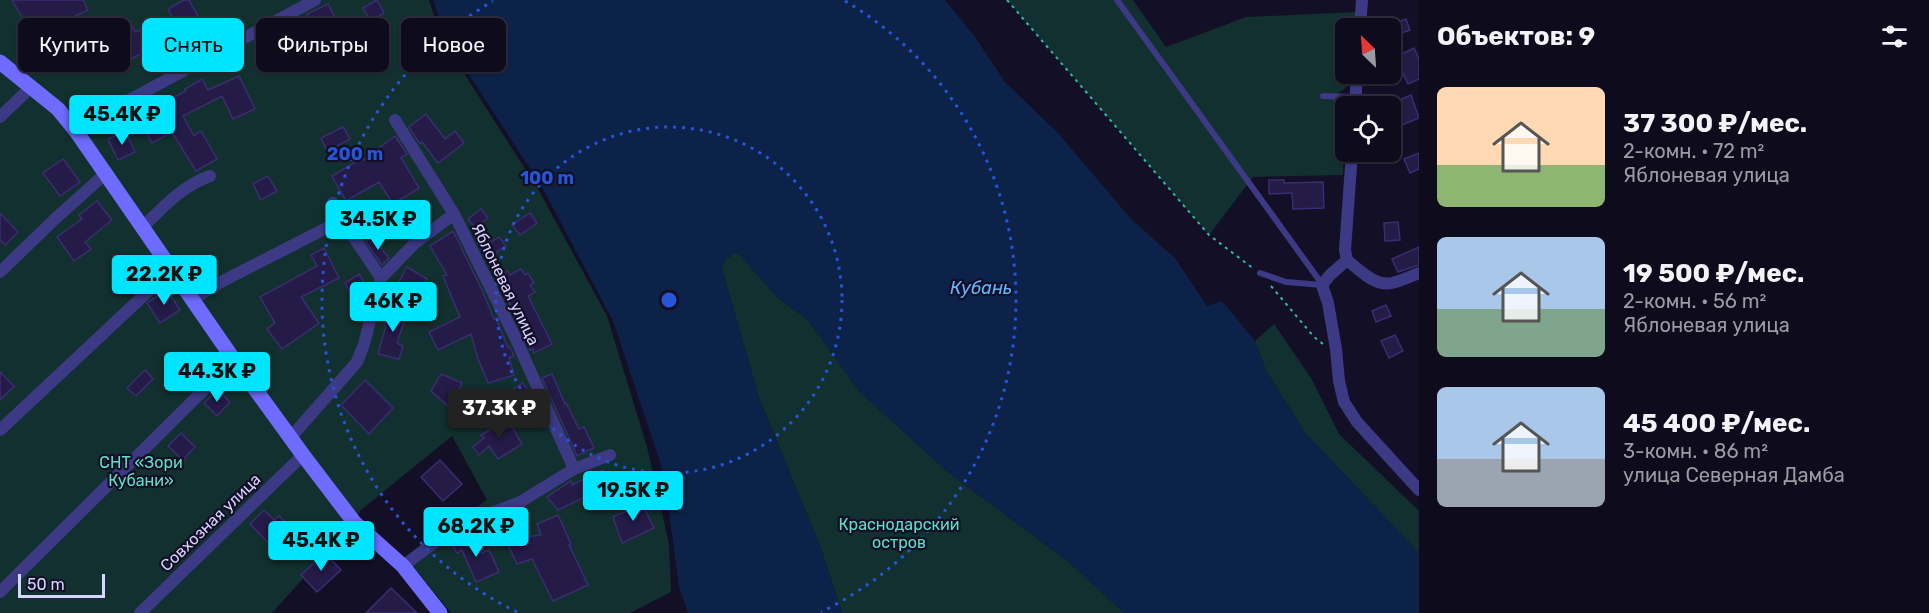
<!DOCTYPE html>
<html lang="ru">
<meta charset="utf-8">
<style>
body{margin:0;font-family:Rubik,sans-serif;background:#171425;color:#f1f3f6;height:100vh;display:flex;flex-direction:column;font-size:22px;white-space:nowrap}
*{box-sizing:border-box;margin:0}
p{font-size:20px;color:#9b9ba3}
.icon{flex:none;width:33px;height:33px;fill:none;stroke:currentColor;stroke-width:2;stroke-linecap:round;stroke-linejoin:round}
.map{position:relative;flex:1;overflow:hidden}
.drawer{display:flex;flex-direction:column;background:#0e0b1c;width:510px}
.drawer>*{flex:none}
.banner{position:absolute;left:18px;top:18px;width:570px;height:54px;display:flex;gap:12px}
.needle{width:39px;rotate:335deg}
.fabs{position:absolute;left:1335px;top:18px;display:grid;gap:12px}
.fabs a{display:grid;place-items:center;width:66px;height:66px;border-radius:9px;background:#0e0b1c;box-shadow:0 2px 4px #0004,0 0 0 2px #2e2b3b;font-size:30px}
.scale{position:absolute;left:18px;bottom:15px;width:87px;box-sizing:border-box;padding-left:6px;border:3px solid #d9d4ff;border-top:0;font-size:16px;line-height:21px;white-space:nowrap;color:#d9d4ff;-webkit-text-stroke:4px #130f26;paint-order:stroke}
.price{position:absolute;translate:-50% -51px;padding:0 14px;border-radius:6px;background:#00e5ff;color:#111;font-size:20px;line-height:39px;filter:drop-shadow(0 2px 3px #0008)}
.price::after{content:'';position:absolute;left:50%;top:36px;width:18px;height:14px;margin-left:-9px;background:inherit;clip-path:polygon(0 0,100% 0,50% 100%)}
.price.selected{background:#222;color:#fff}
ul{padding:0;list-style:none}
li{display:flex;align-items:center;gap:18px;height:150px;padding:0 18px}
li span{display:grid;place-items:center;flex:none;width:168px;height:120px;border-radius:9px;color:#555}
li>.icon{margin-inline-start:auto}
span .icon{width:72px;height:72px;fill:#fffc;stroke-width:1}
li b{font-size:26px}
h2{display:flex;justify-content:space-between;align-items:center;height:72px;padding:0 18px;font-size:26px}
.chip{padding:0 21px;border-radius:9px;background:#0e0b1c;box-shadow:0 2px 4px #0004,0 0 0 2px #2e2b3b;font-size:21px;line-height:54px}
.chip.selected{background:#00e5ff;color:#111}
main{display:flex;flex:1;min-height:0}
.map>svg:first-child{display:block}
.green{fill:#12302f}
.water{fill:#0c2248}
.building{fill:#241b47;stroke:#3b2d73;stroke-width:1.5}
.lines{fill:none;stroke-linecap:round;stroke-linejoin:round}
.path{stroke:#2fb8b0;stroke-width:2;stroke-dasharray:3 4.5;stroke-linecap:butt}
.lane{stroke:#3d3a85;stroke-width:6}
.street{stroke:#3d3a85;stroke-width:12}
.secondary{stroke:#6f6bff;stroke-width:15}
.ring{fill:none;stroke:#2655da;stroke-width:3;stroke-dasharray:3 6}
.labels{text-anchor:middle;stroke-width:4.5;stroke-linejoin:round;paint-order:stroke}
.street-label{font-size:16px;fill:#d9d4ff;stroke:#130f26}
.park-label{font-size:16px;fill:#5fe0c0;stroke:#130f26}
.water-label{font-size:18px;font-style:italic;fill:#62b6ff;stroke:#130f26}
.centre{fill:#2655da;stroke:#130f26;stroke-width:3}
.ring-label{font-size:18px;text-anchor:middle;font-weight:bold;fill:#2655da;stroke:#130f26;stroke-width:4.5;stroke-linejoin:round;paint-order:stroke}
</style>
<main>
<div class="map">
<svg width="1419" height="613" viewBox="0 0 1419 613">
<rect width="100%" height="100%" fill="#130f26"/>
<!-- green -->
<g class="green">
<path d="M0,0H429L439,31L456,61L538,189L607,316L647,447L669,544L671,592L630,613H451L413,566L408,556L487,500L452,436L361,510L354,522L272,613H0Z"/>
<path d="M1007,0H1133L1166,47L1246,17L1356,12V28H1346V74H1351C1350,83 1347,89 1338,93L1337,102L1345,107L1343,175L1253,177L1209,235Z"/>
<path d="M733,254H739L778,298L807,319L860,392L948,472L1070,563L1124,613H842L820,546L759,398L722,269L724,261Z"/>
<path d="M1274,324L1311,378L1339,434L1419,511V553L1306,434L1266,371L1255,341Z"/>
</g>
<!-- water -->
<path class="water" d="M433,0H945L975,37L1005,82L1059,134L1131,219L1175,258L1207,306L1222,301L1255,341L1266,371L1306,434L1419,553V613H1124L1070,563L948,472L860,392L807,319L778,298L739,254H733L724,261L722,269L759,398L820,546L842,613H688L679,587L664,474L613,321L542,187L447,41Z"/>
<!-- building -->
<g class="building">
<path d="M12,0H83L88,10L65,21L63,17L32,35Z"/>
<path d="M184,0H189L201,22L181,33L168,9Z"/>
<path d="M377,0L384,13L371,21L363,8Z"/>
<path d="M328,4L344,34L322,44V43L294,55L284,34L311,22L307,14Z"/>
<path d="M1406,19L1410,30L1394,36L1389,25Z"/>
<path d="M130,22L135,32L139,30L144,39L140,41L146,51L126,62L121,51L117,53L112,44L116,42L110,32Z"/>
<path d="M1414,48L1419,59V79L1408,84L1395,57Z"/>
<path d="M239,76L255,109L233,119L222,96L183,116L194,136L201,131L217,159L196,171L172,132L152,143L138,117L186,91L185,89L202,79L208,90Z"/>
<path d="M1411,95L1419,118L1397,127L1390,112V106L1387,105Z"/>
<path d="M426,114L445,139L455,131L464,143L438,163L422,142L420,144L409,127Z"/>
<path d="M343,127L350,139L327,151L321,138Z"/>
<path d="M125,131L135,152L118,160L108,139Z"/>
<path d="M395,136L407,154L401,158L419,188L393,204L379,182L346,201L332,176L362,158L363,160Z"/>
<path d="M1419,153V169L1410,173L1404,159Z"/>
<path d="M63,159L80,182L60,196L43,173Z"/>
<path d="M268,176L277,191L261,200L253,184Z"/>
<path d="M1269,180H1284V183L1323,182L1324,208L1293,209L1292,193L1269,194Z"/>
<path d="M97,201L112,220L85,242L91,249L74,261L57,237L82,219L79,215Z"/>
<path d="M481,209L488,218L475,228L468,219Z"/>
<path d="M0,213L18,232L5,245L0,240Z"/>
<path d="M530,213L537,223L520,235L512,225Z"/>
<path d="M1398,222L1400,240L1385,241L1384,223Z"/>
<path d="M453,231L482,290L494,319L496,318L508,348L510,347L514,356L509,358L514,375L488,383L477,356L471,334L438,350L429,332L460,317L443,276L447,275L430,246Z"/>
<path d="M372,237L389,258L382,265L366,242Z"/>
<path d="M499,237L506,246L486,259L481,249Z"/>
<path d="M1419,247V265L1398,272L1392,259Z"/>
<path d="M324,248L339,278L301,297L319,323L282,349L267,329L275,323L260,297L317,266L311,255Z"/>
<path d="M407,267L427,279L413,300L395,289Z"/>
<path d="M521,269L525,275L528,273L534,283L530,285L535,292L528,296L552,344L534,353L533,349L530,350L525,339L528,337L496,278L508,271L510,275Z"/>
<path d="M359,274L369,291L367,301L358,306L345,283Z"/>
<path d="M167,290L180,310L160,323L147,303Z"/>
<path d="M1386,305L1391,316L1376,322L1372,311Z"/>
<path d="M390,307L408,310L397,343L403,346L399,359L378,354L386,326L384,325Z"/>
<path d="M1395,335L1403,351L1389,358L1381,341Z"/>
<path d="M145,370L153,379L136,396L127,388Z"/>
<path d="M0,372L14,386L0,400Z"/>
<path d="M441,374L462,383L450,408L431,391Z"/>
<path d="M552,374L565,404L566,403L579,429L584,427L594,448L577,456L542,378Z"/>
<path d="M365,380L393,408L369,434L341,405Z"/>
<path d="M523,383L534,400L511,411L502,395Z"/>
<path d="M218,390L230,402L217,416L204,403Z"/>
<path d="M508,420L522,444L498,459L489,446L479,455L473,447L484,438L481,435Z"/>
<path d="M181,433L195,447L183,460L168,446Z"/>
<path d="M440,460L462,484L443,501L421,477Z"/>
<path d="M603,470L613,489L589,501L587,496L558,510L547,497L571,481L572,485Z"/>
<path d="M640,500L654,528L622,543L613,517L629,510L627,506Z"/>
<path d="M264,510L274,520L279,516L295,532L276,551L250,524Z"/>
<path d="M558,515L571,544L569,545L588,585L553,601L532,559L517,564L506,540L541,535L537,524Z"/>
<path d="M470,532L482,553L489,550L499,572L476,582L462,550L457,553L451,543Z"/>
<path d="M325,553L341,570L317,592L301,575Z"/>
<path d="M391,588L417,613H366Z"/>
</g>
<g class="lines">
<!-- path -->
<g class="path">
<path d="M1007,0L1209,235L1254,269"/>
<path d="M1271,286L1314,337L1323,344"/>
</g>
<!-- lane -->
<g class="lane">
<path d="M1117,0L1322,284"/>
<path d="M1323,96L1355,97"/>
<path d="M1260,273L1286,282L1322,285"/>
</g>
<!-- street -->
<g class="street">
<path d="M1360,28L1362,0"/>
<path d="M1355,106L1357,74"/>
<path d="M0,117L31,87"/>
<path d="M395,120L454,214L515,337L574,469"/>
<path d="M76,131L92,120L315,0"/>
<path d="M143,227C163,207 182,186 210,176"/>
<path d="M1347,260L1330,275L1322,285L1328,303L1336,349L1339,381L1344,402L1357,422L1419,490"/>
<path d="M1347,260L1345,250L1352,152"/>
<path d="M1347,260C1359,270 1376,287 1392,283C1401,281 1411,276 1419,273"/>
<path d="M0,272L56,218L105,174"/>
<path d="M381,278L414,244L454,214"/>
<path d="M192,300L219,283L342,220"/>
<path d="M0,430L172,269"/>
<path d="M291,437L357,362L364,344L381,278L342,220L333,203"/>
<path d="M403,566L455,527L520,502L574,469L610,455"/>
<path d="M0,592L234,360"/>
<path d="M140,613L303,455"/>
</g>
<!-- secondary -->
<path class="secondary" d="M0,62L58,109L76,131L234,360L303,455L354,522L403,566L440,613"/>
</g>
<!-- distance rings -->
<g class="ring">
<circle cx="669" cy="300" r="173"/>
<path d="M517 612A347 347 0 0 1 493 1M845 1A347 347 0 0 1 821 612"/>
</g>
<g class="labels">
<!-- street labels -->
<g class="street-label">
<text transform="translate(506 284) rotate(64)" y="6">Яблоневая улица</text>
<text transform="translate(210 522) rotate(-44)" y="6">Совхозная улица</text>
</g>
<!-- park labels -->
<g class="park-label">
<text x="141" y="468">СНТ «Зори<tspan x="141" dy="18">Кубани»</tspan></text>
<text x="899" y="530">Краснодарский<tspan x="899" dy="18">остров</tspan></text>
</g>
<!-- water labels -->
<g class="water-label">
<text x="981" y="294">Кубань</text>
</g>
</g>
<circle cx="669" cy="300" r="9" class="centre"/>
<g class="ring-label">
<text x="355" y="160">200 m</text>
<text x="547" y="184">100 m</text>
</g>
</svg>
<div class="fabs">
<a><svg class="needle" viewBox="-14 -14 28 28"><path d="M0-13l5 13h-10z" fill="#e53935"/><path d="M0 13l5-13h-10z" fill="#9b9ba3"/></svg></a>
<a><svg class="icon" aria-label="locate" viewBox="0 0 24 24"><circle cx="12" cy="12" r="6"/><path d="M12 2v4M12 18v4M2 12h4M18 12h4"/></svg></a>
</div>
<div class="scale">50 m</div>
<b class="price" style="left:122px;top:146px">45.4K ₽</b>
<b class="price" style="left:378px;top:251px">34.5K ₽</b>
<b class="price" style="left:164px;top:306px">22.2K ₽</b>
<b class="price" style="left:393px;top:333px">46K ₽</b>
<b class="price" style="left:217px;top:403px">44.3K ₽</b>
<b class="price selected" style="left:499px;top:440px">37.3K ₽</b>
<b class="price" style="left:633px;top:522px">19.5K ₽</b>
<b class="price" style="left:476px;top:558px">68.2K ₽</b>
<b class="price" style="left:321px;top:572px">45.4K ₽</b>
<div class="banner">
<a class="chip">Купить</a>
<a class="chip selected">Снять</a>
<a class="chip">Фильтры</a>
<a class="chip">Новое</a>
</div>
</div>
<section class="drawer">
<h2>Объектов: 9<svg class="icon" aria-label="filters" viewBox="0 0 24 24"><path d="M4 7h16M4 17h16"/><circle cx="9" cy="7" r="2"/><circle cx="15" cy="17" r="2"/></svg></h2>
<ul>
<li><span style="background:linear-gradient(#ffd9b3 65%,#8fb573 0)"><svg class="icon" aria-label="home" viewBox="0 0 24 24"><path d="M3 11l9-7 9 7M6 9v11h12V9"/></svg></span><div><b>37 300 ₽/мес.</b><p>2-комн. · 72 m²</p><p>Яблоневая улица</p></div></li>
<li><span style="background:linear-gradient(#a9c7e8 60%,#7fa58c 0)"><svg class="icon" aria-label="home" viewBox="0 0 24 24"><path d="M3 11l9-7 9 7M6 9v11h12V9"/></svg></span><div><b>19 500 ₽/мес.</b><p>2-комн. · 56 m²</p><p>Яблоневая улица</p></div></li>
<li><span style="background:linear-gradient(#a9c7e8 60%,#9aa5b1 0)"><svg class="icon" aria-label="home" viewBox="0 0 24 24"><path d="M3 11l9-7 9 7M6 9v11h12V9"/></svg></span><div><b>45 400 ₽/мес.</b><p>3-комн. · 86 m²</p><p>улица Северная Дамба</p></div></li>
</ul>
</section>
</main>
